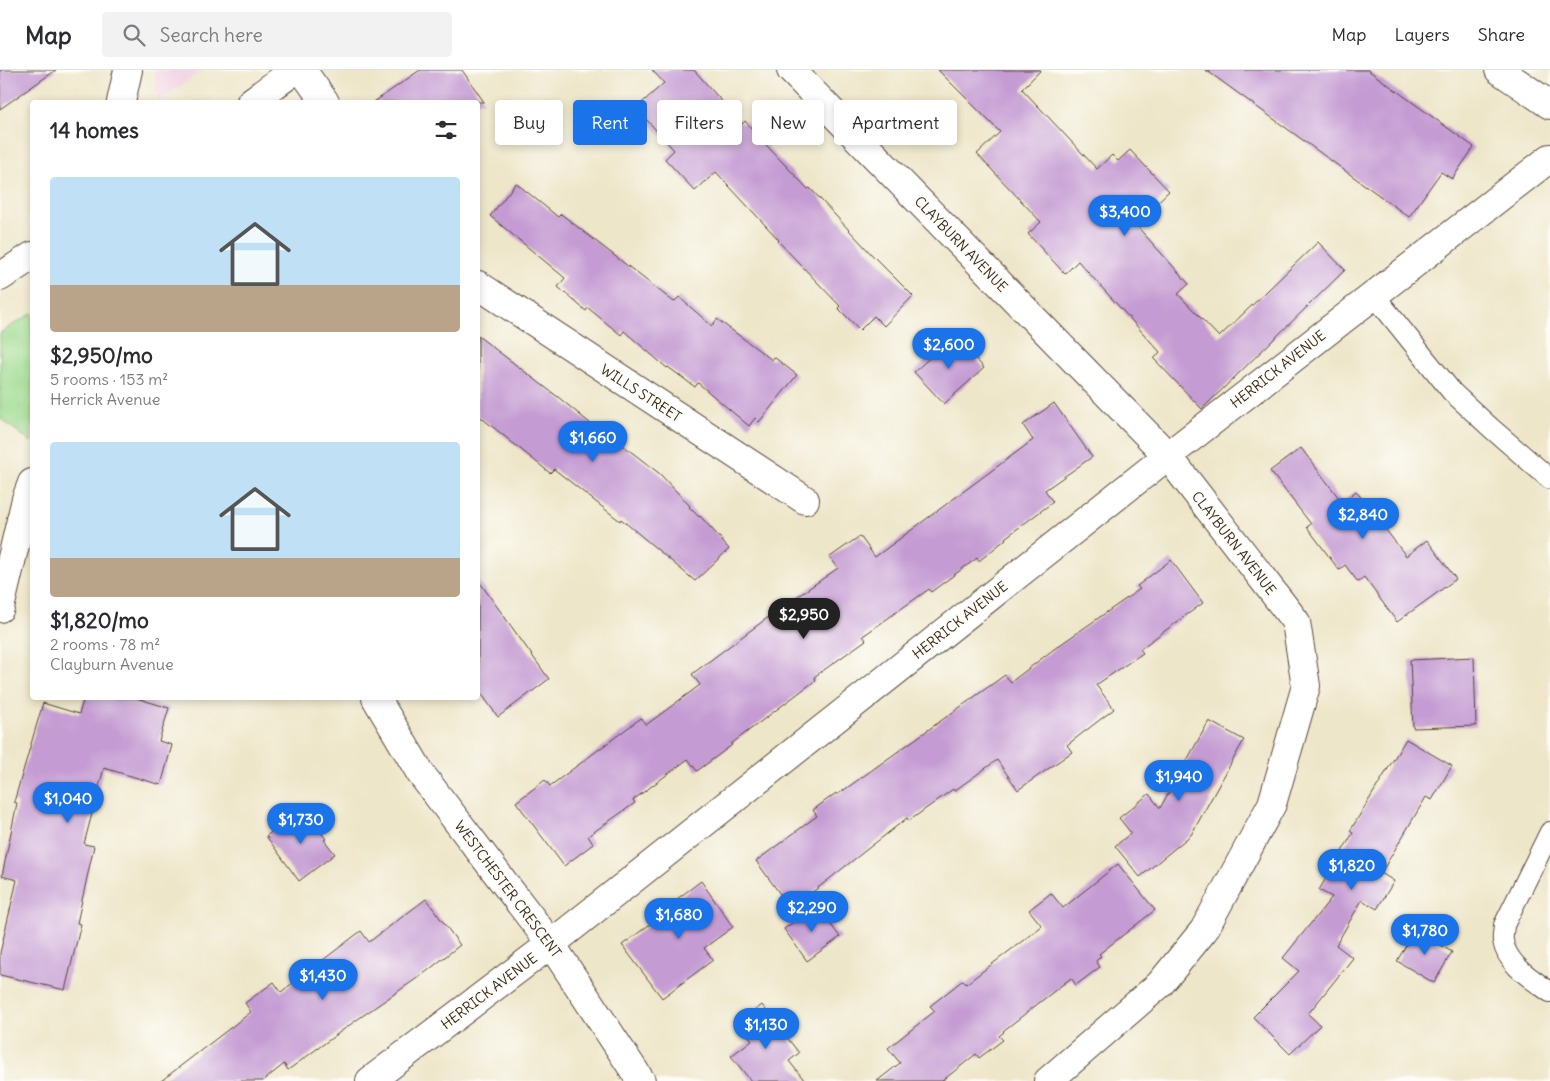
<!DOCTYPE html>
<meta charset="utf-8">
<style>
body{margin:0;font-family:Delius,sans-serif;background:#f2f2f3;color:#2b2b33;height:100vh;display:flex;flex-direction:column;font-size:19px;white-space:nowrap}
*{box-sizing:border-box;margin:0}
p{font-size:16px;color:#7c7c81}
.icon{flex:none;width:28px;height:28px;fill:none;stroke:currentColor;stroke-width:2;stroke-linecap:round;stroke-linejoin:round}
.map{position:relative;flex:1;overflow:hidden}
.side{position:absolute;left:30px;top:30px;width:450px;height:600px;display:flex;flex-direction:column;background:#fff;border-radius:5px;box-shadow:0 2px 8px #0003}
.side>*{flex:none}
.hud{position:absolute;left:495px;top:30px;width:475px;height:45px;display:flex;gap:10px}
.price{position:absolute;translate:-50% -42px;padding:0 11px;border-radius:18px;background:#1a73e8;color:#fff;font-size:16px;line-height:32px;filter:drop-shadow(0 1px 2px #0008)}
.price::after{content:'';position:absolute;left:50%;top:30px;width:15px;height:11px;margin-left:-8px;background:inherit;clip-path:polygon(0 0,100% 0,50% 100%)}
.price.active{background:#222;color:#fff}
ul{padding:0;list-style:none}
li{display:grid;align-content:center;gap:10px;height:265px;padding:0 20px}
li span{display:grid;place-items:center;height:155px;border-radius:5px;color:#555}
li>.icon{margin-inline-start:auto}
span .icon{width:90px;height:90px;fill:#fffc;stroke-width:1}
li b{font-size:21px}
h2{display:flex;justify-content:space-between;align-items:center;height:60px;padding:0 20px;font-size:21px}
.chip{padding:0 18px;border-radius:5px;background:#fff;box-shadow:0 2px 8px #0003;font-size:18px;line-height:45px}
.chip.active{background:#1a73e8;color:#fff}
header{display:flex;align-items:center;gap:30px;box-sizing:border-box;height:70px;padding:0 25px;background:#fff;border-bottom:1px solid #e1e1e2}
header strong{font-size:24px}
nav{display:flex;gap:28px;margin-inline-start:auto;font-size:18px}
.search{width:350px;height:45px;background:#f2f2f3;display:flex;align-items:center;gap:12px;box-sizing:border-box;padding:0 18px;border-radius:5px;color:#7c7c81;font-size:19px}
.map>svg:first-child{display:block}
.built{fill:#f1d0e3}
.green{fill:#9dda8e;stroke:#6c8256}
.building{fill:#c49bd3}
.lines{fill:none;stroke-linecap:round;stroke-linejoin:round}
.service-casing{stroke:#564638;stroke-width:22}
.minor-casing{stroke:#564638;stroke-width:30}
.tertiary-casing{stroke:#564638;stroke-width:30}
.secondary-casing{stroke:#564638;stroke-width:30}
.service{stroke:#fff;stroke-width:20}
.minor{stroke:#fff;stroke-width:28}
.tertiary{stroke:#fff;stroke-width:28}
.secondary{stroke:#fff;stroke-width:28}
.labels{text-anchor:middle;stroke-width:4;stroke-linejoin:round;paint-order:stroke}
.street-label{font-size:14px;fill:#3b2a1e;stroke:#fdfcf7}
</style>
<header>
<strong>Map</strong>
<div class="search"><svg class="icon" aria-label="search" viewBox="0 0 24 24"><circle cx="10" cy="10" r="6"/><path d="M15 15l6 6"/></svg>Search here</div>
<nav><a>Map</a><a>Layers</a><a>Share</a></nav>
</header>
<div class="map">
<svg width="1550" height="1011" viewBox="0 0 1550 1011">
<rect width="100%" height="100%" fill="#fdfcf7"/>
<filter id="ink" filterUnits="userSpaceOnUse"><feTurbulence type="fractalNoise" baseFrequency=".02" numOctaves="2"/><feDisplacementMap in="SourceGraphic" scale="10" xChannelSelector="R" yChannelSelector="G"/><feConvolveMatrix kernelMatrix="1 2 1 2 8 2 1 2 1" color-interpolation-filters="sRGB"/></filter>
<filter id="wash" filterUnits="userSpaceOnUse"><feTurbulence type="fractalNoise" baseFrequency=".0096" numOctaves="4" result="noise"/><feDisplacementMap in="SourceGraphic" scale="20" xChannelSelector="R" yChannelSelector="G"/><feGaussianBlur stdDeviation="1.12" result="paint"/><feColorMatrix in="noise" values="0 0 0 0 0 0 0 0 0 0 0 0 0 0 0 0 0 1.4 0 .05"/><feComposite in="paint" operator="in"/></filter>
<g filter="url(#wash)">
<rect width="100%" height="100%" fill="#eee6c9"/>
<!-- built -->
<path class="built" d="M154,0H203L158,31Z"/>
<!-- green -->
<path class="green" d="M32,243V371L31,372L0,348V263Z"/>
<g id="blocks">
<!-- building -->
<g class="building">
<path d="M0,0H56L0,39Z"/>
<path d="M420,0H462L484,32H374Z"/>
<path d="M652,0H694L742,54L745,51L768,77L808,119L810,118L874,187L913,226L884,256L874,246L860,260L838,238L840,236L778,171L779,170L716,102L695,121L665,89L674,80L636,38L664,13Z"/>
<path d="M938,0H1041L1022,19L1097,99L1112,85L1118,91L1130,80L1169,121L1135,154L1189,214L1178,224L1219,267L1318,172L1345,200L1202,339L1154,289L1160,282L1078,191L1065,204L1028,164L1041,152L977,84L1000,62Z"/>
<path d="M1206,0H1368L1474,77L1452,109L1441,102L1409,147Z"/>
<path d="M516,113L558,147L561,144L674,232L679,227L712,256L717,249L772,290L774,287L797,305L759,352L755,348L749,356L698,313L695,317L668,297L667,298L624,261L621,265L588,238L586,241L558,217L565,208L490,146Z"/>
<path d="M955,265L984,298L944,334L914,302Z"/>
<path d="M478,266L558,327L601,362L603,360L660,404L690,436L689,437L699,447L700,446L722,470V471L729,479L695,511L621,449L620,451L554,399L550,403L478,345Z"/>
<path d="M1054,333L1092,387L1045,420L1053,432L1005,468L1006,469L979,491L977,488L931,522L929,519L863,566L866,570L814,607L816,610L731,674L732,675L697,701L688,689L633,730L635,733L588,766L593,774L564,796L516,732L545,710L550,716L641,648L646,655L700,615L692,604L778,540L838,498L830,487L860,466L875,487L1033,370L1023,355Z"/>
<path d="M1301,378L1342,432L1356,421L1406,486L1427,470L1456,509L1397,552L1364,507L1358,512L1345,495L1339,500L1307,457L1311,454L1270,401Z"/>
<path d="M1171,490L1203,533L1140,579L1143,583L1096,615L1114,639L1067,675L1072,682L1018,720L997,690L954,721L953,719L909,751L907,748L791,839L756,791L817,746L813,740L836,723L837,725L1005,605L1011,612L1054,579L1140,519L1137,516Z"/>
<path d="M478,510L549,609L498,647L478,619Z"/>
<path d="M1474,587L1476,656L1413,658L1410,590Z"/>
<path d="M84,628H136L169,638L159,671L172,675L161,715L104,698L84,774L94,776L77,853L81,854L65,920L0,905V883L17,810L2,806L17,733L14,732L43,633L79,644Z"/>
<path d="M1209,651L1244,670L1191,765L1140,807L1115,776L1131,763L1119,748L1149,724L1160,738Z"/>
<path d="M1406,669L1452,696L1432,730L1426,727L1381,803L1394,811L1377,839L1362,830L1336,875L1353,888L1308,944L1320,955L1290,984L1253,947L1299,901L1283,888L1332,827L1319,820L1353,763L1350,761Z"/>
<path d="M303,739L326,769L324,770L335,784L299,811L266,766Z"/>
<path d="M1118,794L1155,840L1099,884L1101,886L1096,891L1100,897L1076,915L1071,908L1003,961L1004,962L999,966L1003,970L979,988L976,984L942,1011H877L900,993L888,978L935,941L930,936L963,910L966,914L1042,856L1029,840L1051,823L1063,838Z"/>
<path d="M701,811L733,857L704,878L713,890L662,928L622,875L680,832L677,829Z"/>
<path d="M426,829L460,875L426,902L358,949L288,1000L284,994L263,1011H161L251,942L245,933L274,912L281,922L361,861L369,872Z"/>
<path d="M816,835L840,867L807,891L784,859Z"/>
<path d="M1415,860L1452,882L1434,913L1397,891Z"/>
<path d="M762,935L799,983L789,991L805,1011H751L731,986L752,970L738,953Z"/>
</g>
</g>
</g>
<g filter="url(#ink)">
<use href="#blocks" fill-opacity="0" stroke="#564638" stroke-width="1"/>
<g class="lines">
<defs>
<g id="service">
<path d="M1374,225L1452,322L1491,358L1550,409"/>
<path d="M1550,762L1504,855C1504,860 1502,866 1503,871C1507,895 1532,909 1550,922"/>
</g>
<g id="minor">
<path d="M302,0L325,32"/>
<path d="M791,0L1167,385L1296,552L1306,616L1272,734L1204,860L1160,914L1048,1011"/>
<path d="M1499,0L1550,35"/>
<path d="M478,215L805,430"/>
<path d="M0,538L26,429L32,413"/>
<path d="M370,1011L551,874L1156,395L1550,88"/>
</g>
<path id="tertiary" d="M121,32L128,0"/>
<g id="secondary">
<path d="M251,32L295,0"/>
<path d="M0,207L32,186"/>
<path d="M376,628L421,704L551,874L641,1011"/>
</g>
</defs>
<!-- service casing -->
<use href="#service" class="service-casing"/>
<!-- minor casing -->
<use href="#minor" class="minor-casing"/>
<!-- tertiary casing -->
<use href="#tertiary" class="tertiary-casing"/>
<!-- secondary casing -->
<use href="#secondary" class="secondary-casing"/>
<!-- service -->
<use href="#service" class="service"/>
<!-- minor -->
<use href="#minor" class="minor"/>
<!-- tertiary -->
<use href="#tertiary" class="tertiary"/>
<!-- secondary -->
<use href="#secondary" class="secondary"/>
</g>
</g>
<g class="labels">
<!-- street labels -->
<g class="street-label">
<text transform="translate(961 174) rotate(46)" y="5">CLAYBURN AVENUE</text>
<text transform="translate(1278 299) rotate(-38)" y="5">HERRICK AVENUE</text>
<text transform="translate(641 323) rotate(33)" y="5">WILLS STREET</text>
<text transform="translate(1234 473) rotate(52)" y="5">CLAYBURN AVENUE</text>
<text transform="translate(960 550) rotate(-38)" y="5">HERRICK AVENUE</text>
<text transform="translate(508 819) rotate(53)" y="5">WESTCHESTER CRESCENT</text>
<text transform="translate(489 921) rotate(-37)" y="5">HERRICK AVENUE</text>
</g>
</g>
</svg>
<b class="price" style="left:1125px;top:167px">$3,400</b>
<b class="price" style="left:949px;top:300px">$2,600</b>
<b class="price" style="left:593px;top:393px">$1,660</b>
<b class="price" style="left:1363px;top:470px">$2,840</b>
<b class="price active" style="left:804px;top:570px">$2,950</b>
<b class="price" style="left:1179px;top:732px">$1,940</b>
<b class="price" style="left:68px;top:754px">$1,040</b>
<b class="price" style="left:301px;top:775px">$1,730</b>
<b class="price" style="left:1352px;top:821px">$1,820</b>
<b class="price" style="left:812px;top:863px">$2,290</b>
<b class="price" style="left:679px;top:870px">$1,680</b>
<b class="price" style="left:1425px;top:886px">$1,780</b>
<b class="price" style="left:323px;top:931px">$1,430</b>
<b class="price" style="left:766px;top:980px">$1,130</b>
<div class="hud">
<a class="chip">Buy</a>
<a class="chip active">Rent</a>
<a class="chip">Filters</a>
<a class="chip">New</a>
<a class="chip">Apartment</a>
</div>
<section class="side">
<h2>14 homes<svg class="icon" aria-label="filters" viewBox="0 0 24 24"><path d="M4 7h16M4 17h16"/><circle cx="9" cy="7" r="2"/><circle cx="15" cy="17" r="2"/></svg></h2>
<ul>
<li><span style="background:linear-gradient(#bfe0f5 70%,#b9a48a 0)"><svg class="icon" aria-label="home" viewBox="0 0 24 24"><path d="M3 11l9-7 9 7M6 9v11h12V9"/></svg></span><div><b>$2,950/mo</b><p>5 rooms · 153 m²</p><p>Herrick Avenue</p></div></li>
<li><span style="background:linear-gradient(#bfe0f5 75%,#b9a48a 0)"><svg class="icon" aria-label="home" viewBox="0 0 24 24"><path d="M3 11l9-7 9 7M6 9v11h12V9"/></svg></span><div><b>$1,820/mo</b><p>2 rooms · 78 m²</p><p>Clayburn Avenue</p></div></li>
</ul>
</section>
</div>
